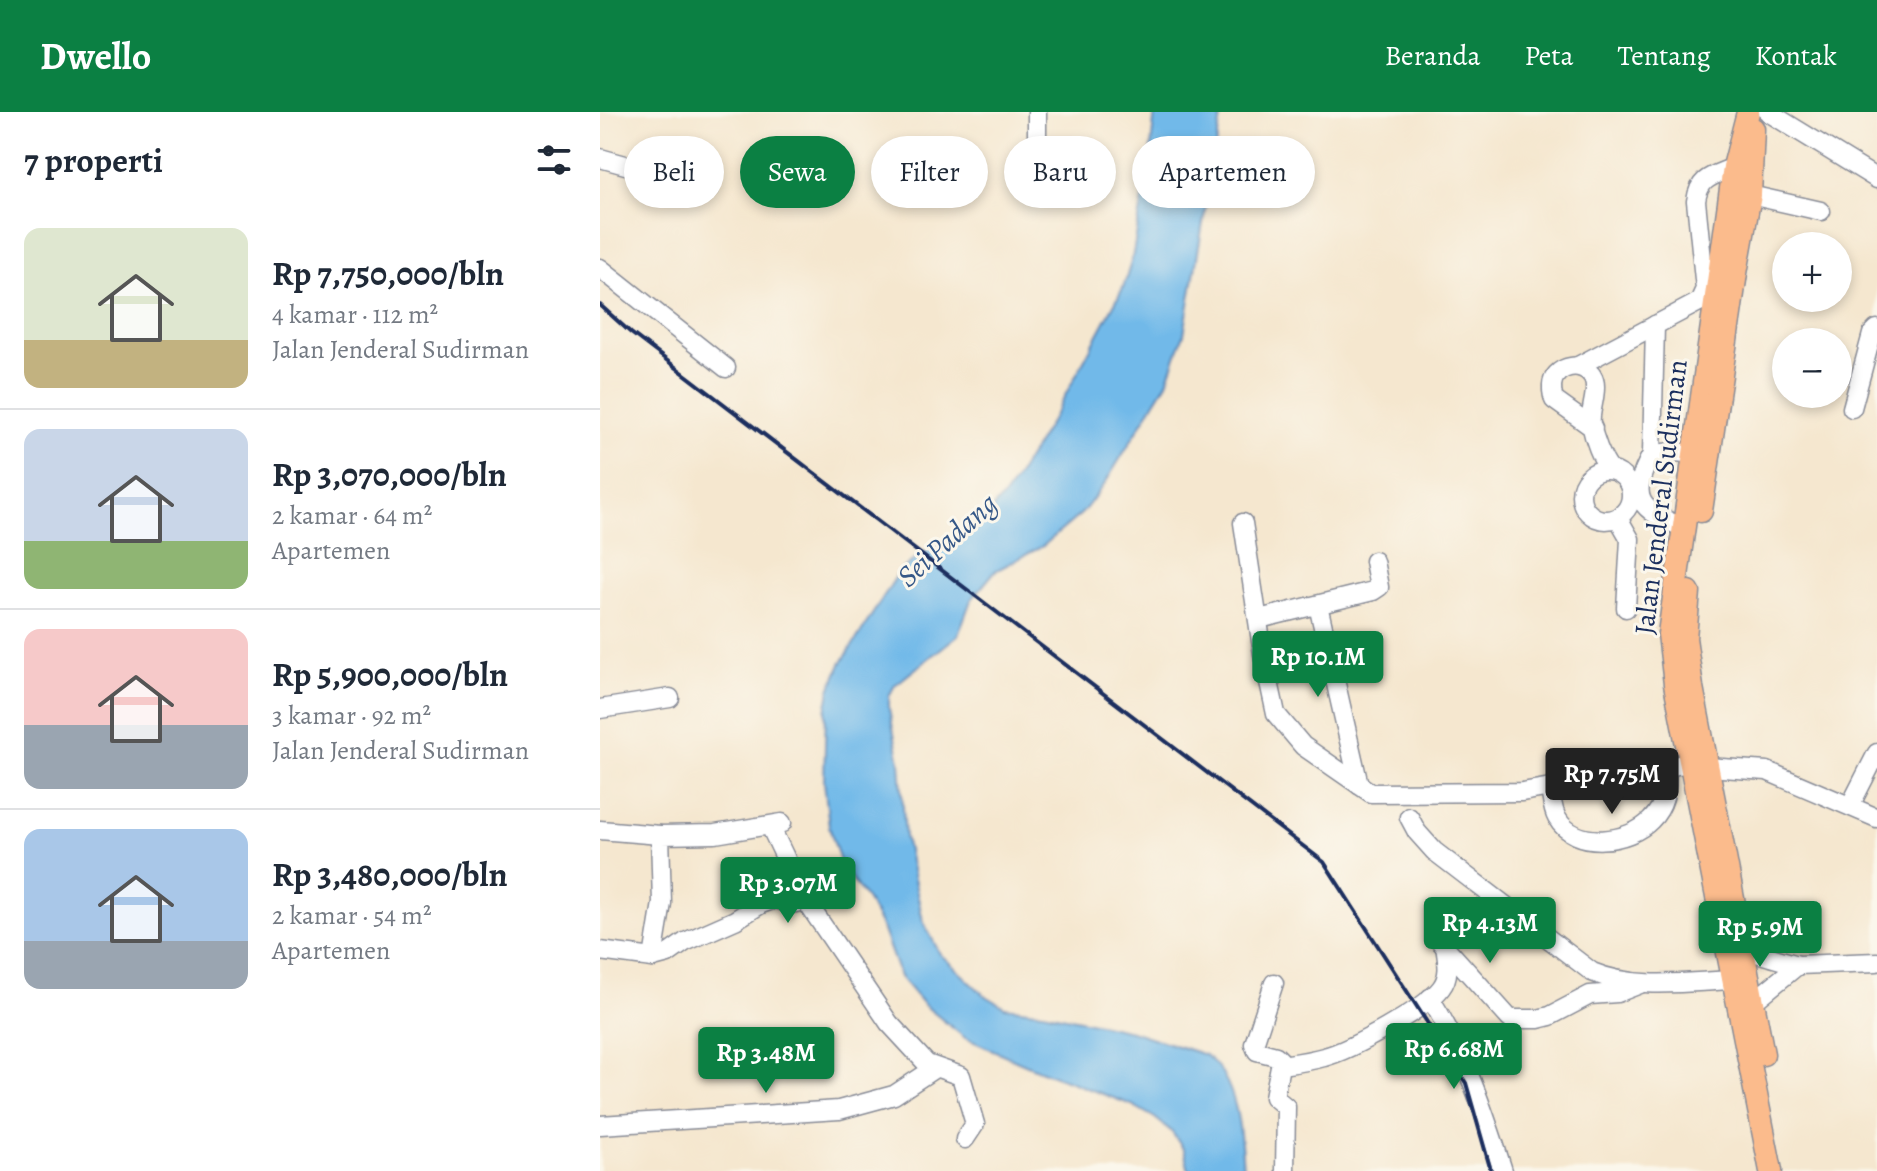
<!DOCTYPE html>
<html lang="id">
<meta charset="utf-8">
<style>
body{margin:0;font-family:Alegreya,serif;background:#f2f2f3;color:#1f2937;height:100vh;display:flex;flex-direction:column;font-size:30px;white-space:nowrap}
*{box-sizing:border-box;margin:0}
p{font-size:26px;color:#747a83}
.icon{flex:none;width:44px;height:44px;fill:none;stroke:currentColor;stroke-width:2;stroke-linecap:round;stroke-linejoin:round}
.map{position:relative;flex:1;overflow:hidden}
.sheet{display:flex;flex-direction:column;background:#fff;width:600px}
.sheet>*{flex:none}
.top-card{position:absolute;left:24px;top:24px;width:760px;height:72px;display:flex;gap:16px}
.controls{position:absolute;left:1172px;top:120px;display:grid;gap:16px}
.controls a{display:grid;place-items:center;width:80px;height:80px;border-radius:50%;background:#fff;box-shadow:0 4px 12px #0003;font-size:40px}
.price{position:absolute;translate:-50% -68px;padding:0 18px;border-radius:8px;background:#0b8043;color:#fff;font-size:26px;line-height:52px;filter:drop-shadow(0 2px 4px #0008)}
.price::after{content:'';position:absolute;left:50%;top:48px;width:24px;height:18px;margin-left:-12px;background:inherit;clip-path:polygon(0 0,100% 0,50% 100%)}
.price.active{background:#222;color:#fff}
ul{padding:0;list-style:none}
li{display:flex;align-items:center;gap:24px;height:200px;padding:0 24px}
li+li{border-top:2px solid #e0e1e3}
li span{display:grid;place-items:center;flex:none;width:224px;height:160px;border-radius:16px;color:#555}
li>.icon{margin-inline-start:auto}
span .icon{width:96px;height:96px;fill:#fffc;stroke-width:1}
li b{font-size:34px}
h2{display:flex;justify-content:space-between;align-items:center;height:96px;padding:0 24px;font-size:34px}
.chip{padding:0 28px;border-radius:36px;background:#fff;box-shadow:0 4px 12px #0003;font-size:28px;line-height:72px}
.chip.active{background:#0b8043;color:#fff}
header{display:flex;align-items:center;gap:48px;box-sizing:border-box;height:112px;padding:0 40px;background:#0b8043;color:#fff}
header strong{font-size:38px}
nav{display:flex;gap:44px;margin-inline-start:auto;font-size:28px}
main{display:flex;flex:1;min-height:0}
.map>svg:first-child{display:block}
.water{fill:#71b9e9;stroke:#4674a4;stroke-width:2}
.lines{fill:none;stroke-linecap:round;stroke-linejoin:round}
.minor-casing{stroke:#888b96;stroke-width:21}
.major-casing{stroke:#888b96;stroke-width:25}
.minor{stroke:#fff;stroke-width:18}
.major{stroke:#fbbb8c;stroke-width:22}
.rail{stroke:#1b2f5e;stroke-width:4}
.labels{text-anchor:middle;stroke-width:6;stroke-linejoin:round;paint-order:stroke}
.street-label{font-size:28px;fill:#1b2f5e;stroke:#fbf7ec}
.water-label{font-size:30px;font-style:italic;fill:#355888;stroke:#fbf7ec}
</style>
<header>
<strong>Dwello</strong>
<nav><a>Beranda</a><a>Peta</a><a>Tentang</a><a>Kontak</a></nav>
</header>
<main>
<section class="sheet">
<h2>7 properti<svg class="icon" aria-label="filters" viewBox="0 0 24 24"><path d="M4 7h16M4 17h16"/><circle cx="9" cy="7" r="2"/><circle cx="15" cy="17" r="2"/></svg></h2>
<ul>
<li><span style="background:linear-gradient(#dfe7d0 70%,#c2b280 0)"><svg class="icon" aria-label="home" viewBox="0 0 24 24"><path d="M3 11l9-7 9 7M6 9v11h12V9"/></svg></span><div><b>Rp 7,750,000/bln</b><p>4 kamar · 112 m²</p><p>Jalan Jenderal Sudirman</p></div></li>
<li><span style="background:linear-gradient(#c9d6e8 70%,#8fb573 0)"><svg class="icon" aria-label="home" viewBox="0 0 24 24"><path d="M3 11l9-7 9 7M6 9v11h12V9"/></svg></span><div><b>Rp 3,070,000/bln</b><p>2 kamar · 64 m²</p><p>Apartemen</p></div></li>
<li><span style="background:linear-gradient(#f6c9c9 60%,#9aa5b1 0)"><svg class="icon" aria-label="home" viewBox="0 0 24 24"><path d="M3 11l9-7 9 7M6 9v11h12V9"/></svg></span><div><b>Rp 5,900,000/bln</b><p>3 kamar · 92 m²</p><p>Jalan Jenderal Sudirman</p></div></li>
<li><span style="background:linear-gradient(#a9c7e8 70%,#9aa5b1 0)"><svg class="icon" aria-label="home" viewBox="0 0 24 24"><path d="M3 11l9-7 9 7M6 9v11h12V9"/></svg></span><div><b>Rp 3,480,000/bln</b><p>2 kamar · 54 m²</p><p>Apartemen</p></div></li>
</ul>
</section>
<div class="map">
<svg width="1277" height="1059" viewBox="0 0 1277 1059">
<rect width="100%" height="100%" fill="#fbf7ec"/>
<filter id="ink" filterUnits="userSpaceOnUse"><feTurbulence type="fractalNoise" baseFrequency=".0125" numOctaves="2"/><feDisplacementMap in="SourceGraphic" scale="16" xChannelSelector="R" yChannelSelector="G"/><feConvolveMatrix kernelMatrix="1 2 1 2 8 2 1 2 1" color-interpolation-filters="sRGB"/></filter>
<filter id="wash" filterUnits="userSpaceOnUse"><feTurbulence type="fractalNoise" baseFrequency=".006" numOctaves="4" result="noise"/><feDisplacementMap in="SourceGraphic" scale="32" xChannelSelector="R" yChannelSelector="G"/><feGaussianBlur stdDeviation="1.8" result="paint"/><feColorMatrix in="noise" values="0 0 0 0 0 0 0 0 0 0 0 0 0 0 0 0 0 1.4 0 .05"/><feComposite in="paint" operator="in"/></filter>
<g filter="url(#wash)">
<rect width="100%" height="100%" fill="#f5e7cf"/>
<!-- water -->
<path class="water" d="M555,0H622L584,222L567,270L504,373L482,401L443,434L395,459L371,488L358,523L295,573L289,584V597L300,650L305,725L323,809L340,842L383,882L405,895L443,900L531,919L605,943C638,966 641,1022 643,1059H589L584,1038L571,1019L555,1006L532,993L439,958L365,926L323,892L300,865L282,816L267,788L241,753L229,714L224,669L226,600L230,578L241,552L299,460L319,444L383,406L406,382L454,304L523,176L532,147L549,53Z"/>
</g>
<g filter="url(#ink)">
<g class="lines">
<defs>
<g id="minor">
<path d="M1168,0L1277,67"/>
<path d="M437,35V0"/>
<path d="M0,46L109,76"/>
<path d="M1150,83L1221,99"/>
<path d="M0,156L126,256"/>
<path d="M978,254L1099,190L1105,177L1096,89C1099,65 1113,64 1134,55"/>
<path d="M1252,296L1272,222L1277,217"/>
<path d="M993,316L954,288C951,278 950,267 959,260C965,255 975,253 982,256C1007,266 988,295 991,312C994,327 1001,346 1010,358"/>
<path d="M1052,342L1055,213"/>
<circle cx="1006" cy="383" r="25"/>
<path d="M1018,406L1030,427L1026,496"/>
<path d="M643,411L663,542L676,602L703,634L771,681L922,680L1090,651"/>
<path d="M1084,416C1040,398 1027,387 1052,342L1075,340L1107,343"/>
<path d="M718,493L759,673"/>
<path d="M659,507L773,479L779,475L774,449"/>
<path d="M0,597L70,586"/>
<path d="M1107,655L1167,659L1277,706"/>
<path d="M950,676C952,686 952,697 957,706C975,738 1029,731 1051,708C1065,694 1068,674 1066,655"/>
<path d="M1250,694L1277,641"/>
<path d="M809,705L817,720L834,739L992,860C1035,878 1087,870 1133,868"/>
<path d="M170,714L206,789L289,911L327,952L361,964L375,1012L365,1027"/>
<path d="M0,718L60,723"/>
<path d="M838,827L910,907H938L950,904L990,883L1017,881L1040,872"/>
<path d="M0,839L53,846L68,842L85,830L135,808L161,792L175,787L191,792L206,789"/>
<path d="M1130,840L1143,837L1198,853L1277,850"/>
<path d="M53,846L62,791L60,723L115,722L182,711"/>
<path d="M674,871L654,932L657,939L676,944L681,949L674,985L686,995L685,1059"/>
<path d="M830,886C864,940 884,999 903,1059"/>
<path d="M1142,893L1153,890L1198,853"/>
<path d="M681,953C695,951 710,949 724,945C751,938 825,897 841,876C851,863 847,848 845,834"/>
<path d="M0,1013L239,998L294,983L335,956"/>
</g>
<g id="major">
<path d="M1148,0L1134,55L1069,522L1075,572L1171,1059"/>
<path d="M1101,399L1136,161L1150,83L1153,17"/>
<path d="M1089,480L1085,526L1092,575L1163,942"/>
</g>
</defs>
<!-- minor casing -->
<use href="#minor" class="minor-casing"/>
<!-- major casing -->
<use href="#major" class="major-casing"/>
<!-- minor -->
<use href="#minor" class="minor"/>
<!-- major -->
<use href="#major" class="major"/>
<!-- rail -->
<path class="rail" d="M0,193L31,221L724,750L866,971L891,1059"/>
</g>
</g>
<g class="labels">
<!-- street labels -->
<g class="street-label">
<text transform="translate(1060 385) rotate(-83)" y="10">Jalan Jenderal Sudirman</text>
</g>
<!-- water labels -->
<g class="water-label">
<text transform="translate(347 428) rotate(-42)" y="10">Sei Padang</text>
</g>
</g>
</svg>
<div class="controls">
<a>+</a>
<a>−</a>
</div>
<b class="price" style="left:718px;top:587px">Rp 10.1M</b>
<b class="price active" style="left:1012px;top:704px">Rp 7.75M</b>
<b class="price" style="left:188px;top:813px">Rp 3.07M</b>
<b class="price" style="left:890px;top:853px">Rp 4.13M</b>
<b class="price" style="left:1160px;top:857px">Rp 5.9M</b>
<b class="price" style="left:854px;top:979px">Rp 6.68M</b>
<b class="price" style="left:166px;top:983px">Rp 3.48M</b>
<div class="top-card">
<a class="chip">Beli</a>
<a class="chip active">Sewa</a>
<a class="chip">Filter</a>
<a class="chip">Baru</a>
<a class="chip">Apartemen</a>
</div>
</div>
</main>
